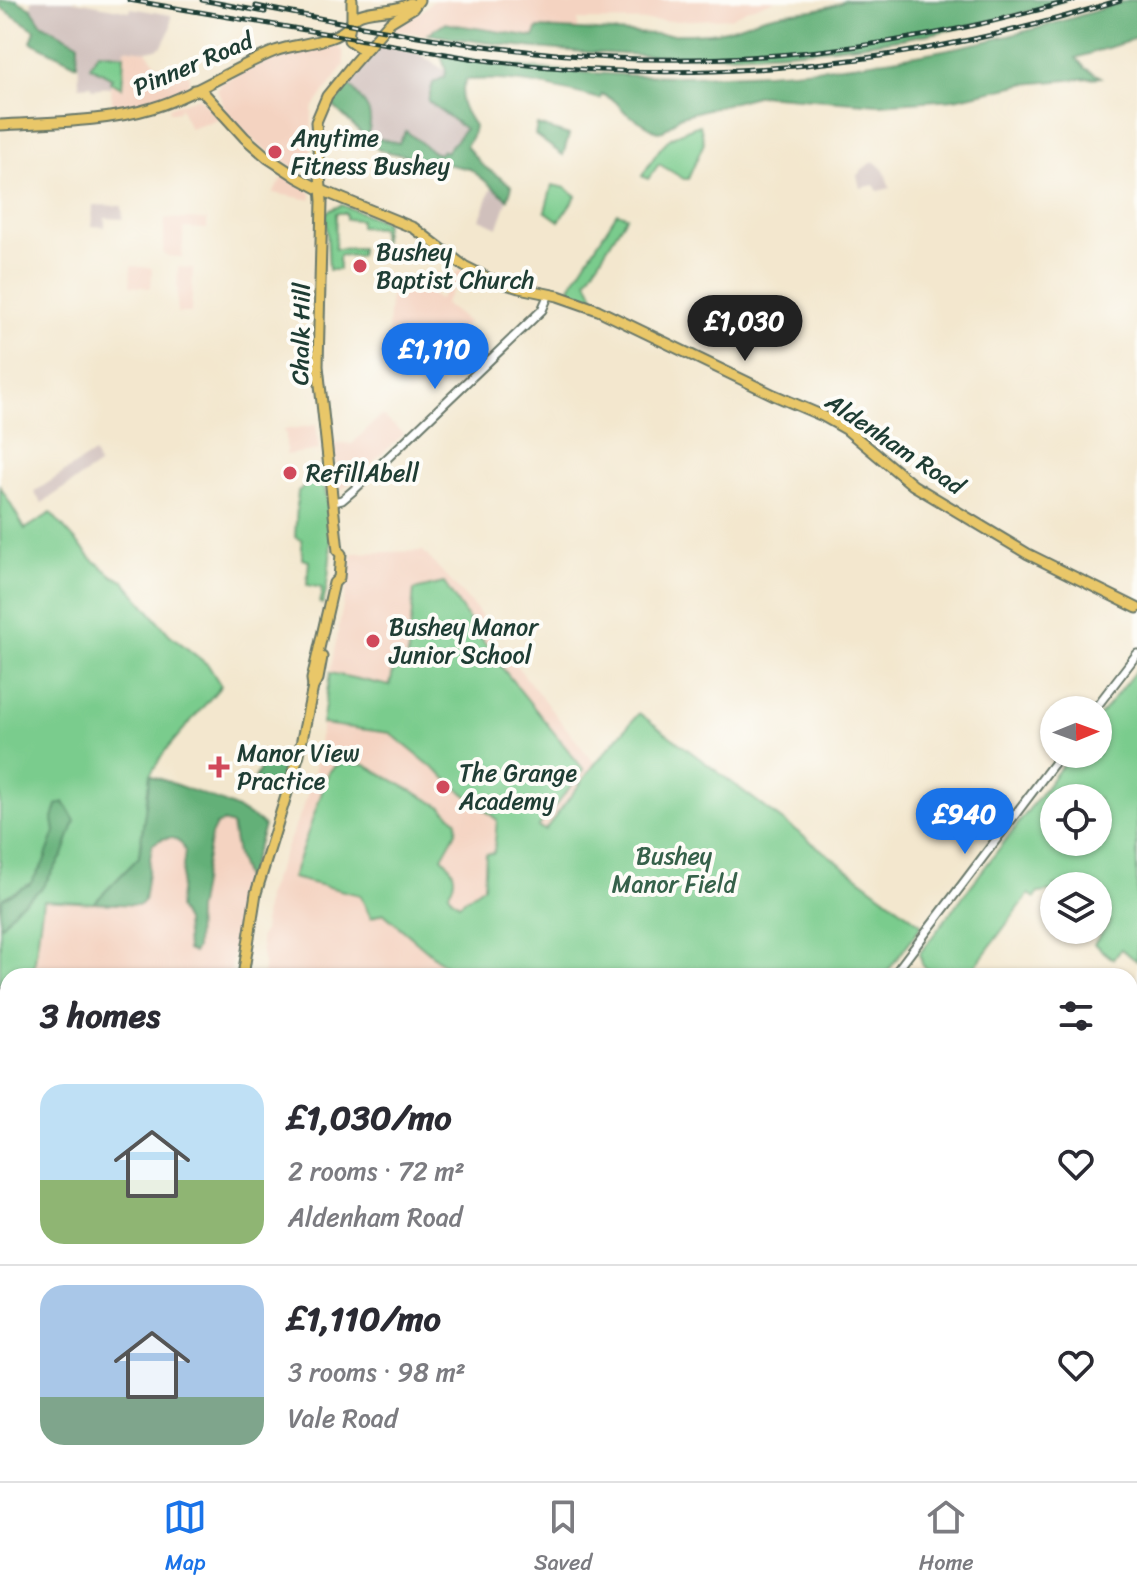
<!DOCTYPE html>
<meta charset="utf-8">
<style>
body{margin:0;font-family:Sriracha,sans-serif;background:#f2f2f3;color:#2b2b33;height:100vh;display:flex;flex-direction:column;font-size:30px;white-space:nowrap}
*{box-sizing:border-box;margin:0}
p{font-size:26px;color:#7c7c81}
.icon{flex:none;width:44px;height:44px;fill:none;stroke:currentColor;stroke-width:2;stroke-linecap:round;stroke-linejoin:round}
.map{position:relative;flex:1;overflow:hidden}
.sheet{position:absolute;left:0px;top:968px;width:1138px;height:514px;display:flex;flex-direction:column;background:#fff;border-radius:24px 24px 0 0;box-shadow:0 2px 6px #0004}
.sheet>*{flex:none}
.needle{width:52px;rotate:89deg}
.tools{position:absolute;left:1040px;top:696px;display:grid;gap:16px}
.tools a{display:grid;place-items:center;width:72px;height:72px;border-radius:50%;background:#fff;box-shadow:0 2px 6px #0004;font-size:40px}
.price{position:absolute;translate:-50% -68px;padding:0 18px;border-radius:28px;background:#1a73e8;color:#fff;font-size:26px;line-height:52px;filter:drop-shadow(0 2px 4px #0008)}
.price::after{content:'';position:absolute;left:50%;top:48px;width:24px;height:18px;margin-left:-12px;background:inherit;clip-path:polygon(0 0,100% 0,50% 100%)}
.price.selected{background:#222;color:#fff}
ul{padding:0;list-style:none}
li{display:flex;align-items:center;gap:24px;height:200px;padding:0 40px}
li+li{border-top:2px solid #e1e1e2}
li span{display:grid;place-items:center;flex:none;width:224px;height:160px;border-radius:24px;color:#555}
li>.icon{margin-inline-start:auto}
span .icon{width:96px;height:96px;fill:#fffc;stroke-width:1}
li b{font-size:34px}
h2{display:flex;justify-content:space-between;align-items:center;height:96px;padding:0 40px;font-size:34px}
.menu{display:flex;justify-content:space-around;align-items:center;height:112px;border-top:2px solid #e1e1e2;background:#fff;font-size:22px;color:#7c7c81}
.menu a{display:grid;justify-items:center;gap:4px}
.menu .selected{color:#1a73e8}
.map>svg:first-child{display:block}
.built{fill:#f4d3c1}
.industrial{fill:#d0c0bc}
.green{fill:#7acc8d;stroke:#4c8460;stroke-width:2;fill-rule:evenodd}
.forest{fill:#63b078;stroke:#417656;stroke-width:2}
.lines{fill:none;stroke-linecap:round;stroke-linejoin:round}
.minor-casing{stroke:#69786a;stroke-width:11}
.major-casing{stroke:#69786a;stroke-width:13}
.minor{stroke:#fff;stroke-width:7}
.major{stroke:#e9c769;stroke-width:9}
.rail-casing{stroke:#1f3d34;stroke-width:5}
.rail{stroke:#fdfcf7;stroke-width:2;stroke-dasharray:6;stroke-linecap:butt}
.poi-dot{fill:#d1495b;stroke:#fdfcf7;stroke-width:3}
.labels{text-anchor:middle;stroke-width:8;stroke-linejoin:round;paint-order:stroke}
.street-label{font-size:24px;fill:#1f3d34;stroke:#fdfcf7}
.poi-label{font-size:24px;fill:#1f3d34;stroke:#fdfcf7;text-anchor:start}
.park-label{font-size:24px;fill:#36614a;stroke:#fdfcf7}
</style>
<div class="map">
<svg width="1137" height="1481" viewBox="0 0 1137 1481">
<rect width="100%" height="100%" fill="#fdfcf7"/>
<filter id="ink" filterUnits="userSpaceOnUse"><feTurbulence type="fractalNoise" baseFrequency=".0125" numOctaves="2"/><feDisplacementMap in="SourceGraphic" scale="16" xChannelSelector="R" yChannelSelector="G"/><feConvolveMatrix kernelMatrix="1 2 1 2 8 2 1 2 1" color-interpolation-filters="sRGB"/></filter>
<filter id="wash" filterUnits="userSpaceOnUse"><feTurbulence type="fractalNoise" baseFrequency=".006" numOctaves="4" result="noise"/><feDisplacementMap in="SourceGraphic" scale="32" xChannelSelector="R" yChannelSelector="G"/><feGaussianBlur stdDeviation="1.8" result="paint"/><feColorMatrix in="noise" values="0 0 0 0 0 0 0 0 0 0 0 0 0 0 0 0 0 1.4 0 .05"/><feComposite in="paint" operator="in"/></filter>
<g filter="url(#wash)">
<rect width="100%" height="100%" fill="#f3e7ce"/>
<!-- built -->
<g class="built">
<path d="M434,0H551L568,5L590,0H776L748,9L730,18L677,21L578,20V29L538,28L534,37L444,23L425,35L391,30L423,10Z"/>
<path d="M320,43H335L343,50L344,65L312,109L311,160L306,169L299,171L256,143L226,111L217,90L220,83L287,52Z"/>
<path d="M124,48L146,51L156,64L189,74V82L185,88L153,101L113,109L110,82L121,88Z"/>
<path d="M199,97L219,119L190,129L180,107L177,112H169L170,107Z"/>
<path d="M284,175L310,191L312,200L273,193Z"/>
<path d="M165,218L207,220V229L184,228L182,257L166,256L163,252Z"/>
<path d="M131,266L152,268L151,288L130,286Z"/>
<path d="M178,267L193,268L191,313H177Z"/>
<path d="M459,268L465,271L444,304L468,322L414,376L386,367L391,281H413L439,300Z"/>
<path d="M381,415L404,434L341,491L332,442L352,444Z"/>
<path d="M316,425L319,450L286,455V434L283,430Z"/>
<path d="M423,551L477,610L495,639L595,764L545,831L604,976H262L264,969L260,937L263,932L266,897L304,805L315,769L322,724L390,733V686L330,673L353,553Z"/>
<path d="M150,775L233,808L257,819L264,826L238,919L231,972L224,976H33L43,900L133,904Z"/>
</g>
<!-- industrial -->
<g class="industrial">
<path d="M32,0H71L130,11L131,8L171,15V28L162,46L156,49L146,51L125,48L124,55L98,52L112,78L110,87L92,89L91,85L79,86L78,43L41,23L31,8Z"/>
<path d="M375,44L418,53L446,71L444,77L433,83L428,100L465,129L445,153L435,154L406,131L399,143L367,136L370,112L346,81Z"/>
<path d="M875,162L884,170L890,188L878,191L874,185L860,188L857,175L869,164Z"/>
<path d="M492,187L508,199L498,227L480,219Z"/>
<path d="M93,205L122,206L123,219L105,218V227L92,226Z"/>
<path d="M94,453L99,465L42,503L38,498L34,492Z"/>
</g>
<!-- green -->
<g class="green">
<path d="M98,52L124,55L122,88L110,82L112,78L90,66Z"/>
<path d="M700,125L704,143L688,179H684L659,164L648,179L642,176C662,145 663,137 700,125Z"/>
<path d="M552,185L566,188L576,196L559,221L545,211Z"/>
<path d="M341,205L385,222L382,244L381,228L360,227V220L346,219V213H336L335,249L361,248L360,256L339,255V270H329L326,212Z"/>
<path d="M617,213L627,216L587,280L594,296L593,300L572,293L570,287Z"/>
<path d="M319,477C337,505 331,572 323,604L320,603L322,588L307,585L309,561L302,559V540L295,537L298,491Z"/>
<path d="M0,486L25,529L51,513L91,558L113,576L124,581L169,634L208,665L221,686L165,751L150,775L139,857L94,903L43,900L33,976H8V986H0Z"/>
<path d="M444,583L499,664L584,770L538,827L545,830L595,764L639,713L922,925L884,976H457L383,913L371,918L360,895L292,878L329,772L335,766L346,763L365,765L442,807L457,821L456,832L442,857C453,868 459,878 449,892L451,898L459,904L484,886L486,854L494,853L497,820L390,733L322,724L330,673L390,686L393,671L407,665L414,590Z"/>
<path d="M1137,669V961L1121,949L1113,959L1094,944L1110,922L1098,913V886H1054V891L1039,893L1035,898L1029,894L968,976H936L922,965L920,953L1071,754H1098V718ZM1054,798H1098V842H1054Z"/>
<path d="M0,1095H8V1172L0,1171Z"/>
<path d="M1137,1316V1481H1101L1093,1474H1130V1318Z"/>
<path d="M0,1335L8,1336V1474H18L16,1481H0Z"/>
<path d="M859,1474H978L973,1481H853Z"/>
</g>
<!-- forest -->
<g class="forest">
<path d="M0,0H16L31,8L41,23L78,43L77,65L31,42L35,30L0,7Z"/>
<path d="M845,0H1066C861,65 638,68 428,34L444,23L534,37L538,28C595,30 652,37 710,33C733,31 751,19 774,15C799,10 823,12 845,0Z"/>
<path d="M1128,0H1137V36L1126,42L1076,58L1085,68L1101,77L1023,84L954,99L879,104L760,95L681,116L663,131L658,132L626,113L615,101L602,94L600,99C556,87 512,77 466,80C457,104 461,105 474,126L472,136L466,146L482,165L512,186L508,199L470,169L379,150L330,103L346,81C362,101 377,110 367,136L399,143L406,131L433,152L439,154L442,150L446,152L465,129L428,101L433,83L444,77L446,71L441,55C667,96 911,76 1128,0Z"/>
<path d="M537,125L569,135L563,155L535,135Z"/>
<path d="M277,755L290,758L281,793L253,782L264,761Z"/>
<path d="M150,775C180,787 242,805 264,826L246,882L237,855L232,825L223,822L216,825L211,835L197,910L196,949L193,953L187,950L185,921L178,908L185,851C179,834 165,835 152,845L144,901L140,905L94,903L139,857Z"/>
<path d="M64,802L75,821L63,855L42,888L17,907L0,927V910L3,898L30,884L43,864L55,832L53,819L57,805Z"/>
</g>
</g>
<g filter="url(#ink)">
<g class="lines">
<defs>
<g id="minor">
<path d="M334,502L342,500L355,489L542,310L549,294"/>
<path d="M1094,710L1137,654"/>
<path d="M893,976L1061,754"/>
<path d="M0,993H8"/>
<path d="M551,1474L568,1481"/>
<path d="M369,1481L375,1474"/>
</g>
<g id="major">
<path d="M352,19V0"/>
<path d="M369,46L359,47L349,40C344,0 386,18 410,3"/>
<path d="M194,90L203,92L245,138L268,158L297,177L321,190L414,228L464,266L490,279L519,288L558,296L598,310L774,395L823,416L846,429L913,485L1028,554L1137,608"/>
<path d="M0,125C48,122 106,122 152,108C195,95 233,68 275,51C296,43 335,43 349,26"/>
<path d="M313,687L318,679L322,657"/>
<path d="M243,976L256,893L299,754L313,687L312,679L334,583L339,578L341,554L338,551L318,366L322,201L316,122L327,96L353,64L390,22L413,8L419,0"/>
<path d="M116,1481L118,1474"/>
</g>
</defs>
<!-- minor casing -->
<use href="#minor" class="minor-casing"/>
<!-- major casing -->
<use href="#major" class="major-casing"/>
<!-- minor -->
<use href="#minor" class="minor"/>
<!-- major -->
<use href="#major" class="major"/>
<defs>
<g id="rail">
<path d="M129,0L475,59C693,88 911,67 1120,0"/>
<path d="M202,0L265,12"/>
<path d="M256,6C374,29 491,52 611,58C767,65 924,43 1074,0"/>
</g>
</defs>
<!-- rail casing -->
<use href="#rail" class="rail-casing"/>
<!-- rail -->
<use href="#rail" class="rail"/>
</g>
</g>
<!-- markers -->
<g class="poi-dot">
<circle cx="275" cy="152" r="8"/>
<circle cx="360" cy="266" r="8"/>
<circle cx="290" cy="473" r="8"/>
<circle cx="373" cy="641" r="8"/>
<path d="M215 755h8v8h8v8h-8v8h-8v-8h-8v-8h8z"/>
<circle cx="443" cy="787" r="8"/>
</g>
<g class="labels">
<!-- street labels -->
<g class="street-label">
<text transform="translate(193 64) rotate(-23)" y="8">Pinner Road</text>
<text transform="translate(301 334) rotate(-89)" y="8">Chalk Hill</text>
<text transform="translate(895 444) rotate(34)" y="8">Aldenham Road</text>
</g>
<!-- poi labels -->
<g class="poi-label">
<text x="291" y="146">Anytime<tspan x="291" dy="28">Fitness Bushey</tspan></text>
<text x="376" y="260">Bushey<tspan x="376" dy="28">Baptist Church</tspan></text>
<text x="306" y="481">RefillAbell</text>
<text x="389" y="635">Bushey Manor<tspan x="389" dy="28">Junior School</tspan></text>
<text x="237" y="761">Manor View<tspan x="237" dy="28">Practice</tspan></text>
<text x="459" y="781">The Grange<tspan x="459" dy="28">Academy</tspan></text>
</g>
<!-- park labels -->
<g class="park-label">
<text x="674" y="864">Bushey<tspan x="674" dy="28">Manor Field</tspan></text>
</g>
</g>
</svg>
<div class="tools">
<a><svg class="needle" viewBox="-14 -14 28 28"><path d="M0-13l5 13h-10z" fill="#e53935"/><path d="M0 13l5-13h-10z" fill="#7c7c81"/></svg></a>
<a><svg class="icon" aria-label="locate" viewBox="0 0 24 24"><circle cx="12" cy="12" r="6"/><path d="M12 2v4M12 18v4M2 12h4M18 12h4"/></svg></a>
<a><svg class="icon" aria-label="layers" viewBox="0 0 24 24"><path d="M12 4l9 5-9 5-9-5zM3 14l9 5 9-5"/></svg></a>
</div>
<b class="price selected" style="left:745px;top:363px">£1,030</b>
<b class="price" style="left:435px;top:391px">£1,110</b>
<b class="price" style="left:965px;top:856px">£940</b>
<section class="sheet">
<h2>3 homes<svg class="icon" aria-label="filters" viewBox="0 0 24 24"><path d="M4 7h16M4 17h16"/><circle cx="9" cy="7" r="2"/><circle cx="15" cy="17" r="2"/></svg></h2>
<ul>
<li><span style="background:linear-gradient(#bfe0f5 60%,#8fb573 0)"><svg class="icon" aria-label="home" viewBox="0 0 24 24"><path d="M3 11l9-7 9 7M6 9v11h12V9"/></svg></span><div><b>£1,030/mo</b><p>2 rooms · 72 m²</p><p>Aldenham Road</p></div><svg class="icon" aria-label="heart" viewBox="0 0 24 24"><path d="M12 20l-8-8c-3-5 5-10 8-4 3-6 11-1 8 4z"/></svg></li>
<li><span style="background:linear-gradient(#a9c7e8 70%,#7fa58c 0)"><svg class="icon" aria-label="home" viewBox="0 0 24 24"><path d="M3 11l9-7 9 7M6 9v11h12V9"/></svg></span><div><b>£1,110/mo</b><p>3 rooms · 98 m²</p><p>Vale Road</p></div><svg class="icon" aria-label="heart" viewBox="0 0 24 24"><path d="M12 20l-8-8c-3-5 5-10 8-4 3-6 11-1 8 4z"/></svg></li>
</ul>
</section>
</div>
<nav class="menu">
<a class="selected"><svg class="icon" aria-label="map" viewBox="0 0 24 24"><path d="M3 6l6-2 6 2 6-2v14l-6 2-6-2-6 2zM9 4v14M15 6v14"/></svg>Map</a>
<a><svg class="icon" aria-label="saved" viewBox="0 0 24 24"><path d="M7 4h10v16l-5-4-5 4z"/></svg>Saved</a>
<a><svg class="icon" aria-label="home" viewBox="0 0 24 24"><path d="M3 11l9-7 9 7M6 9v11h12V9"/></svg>Home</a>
</nav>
